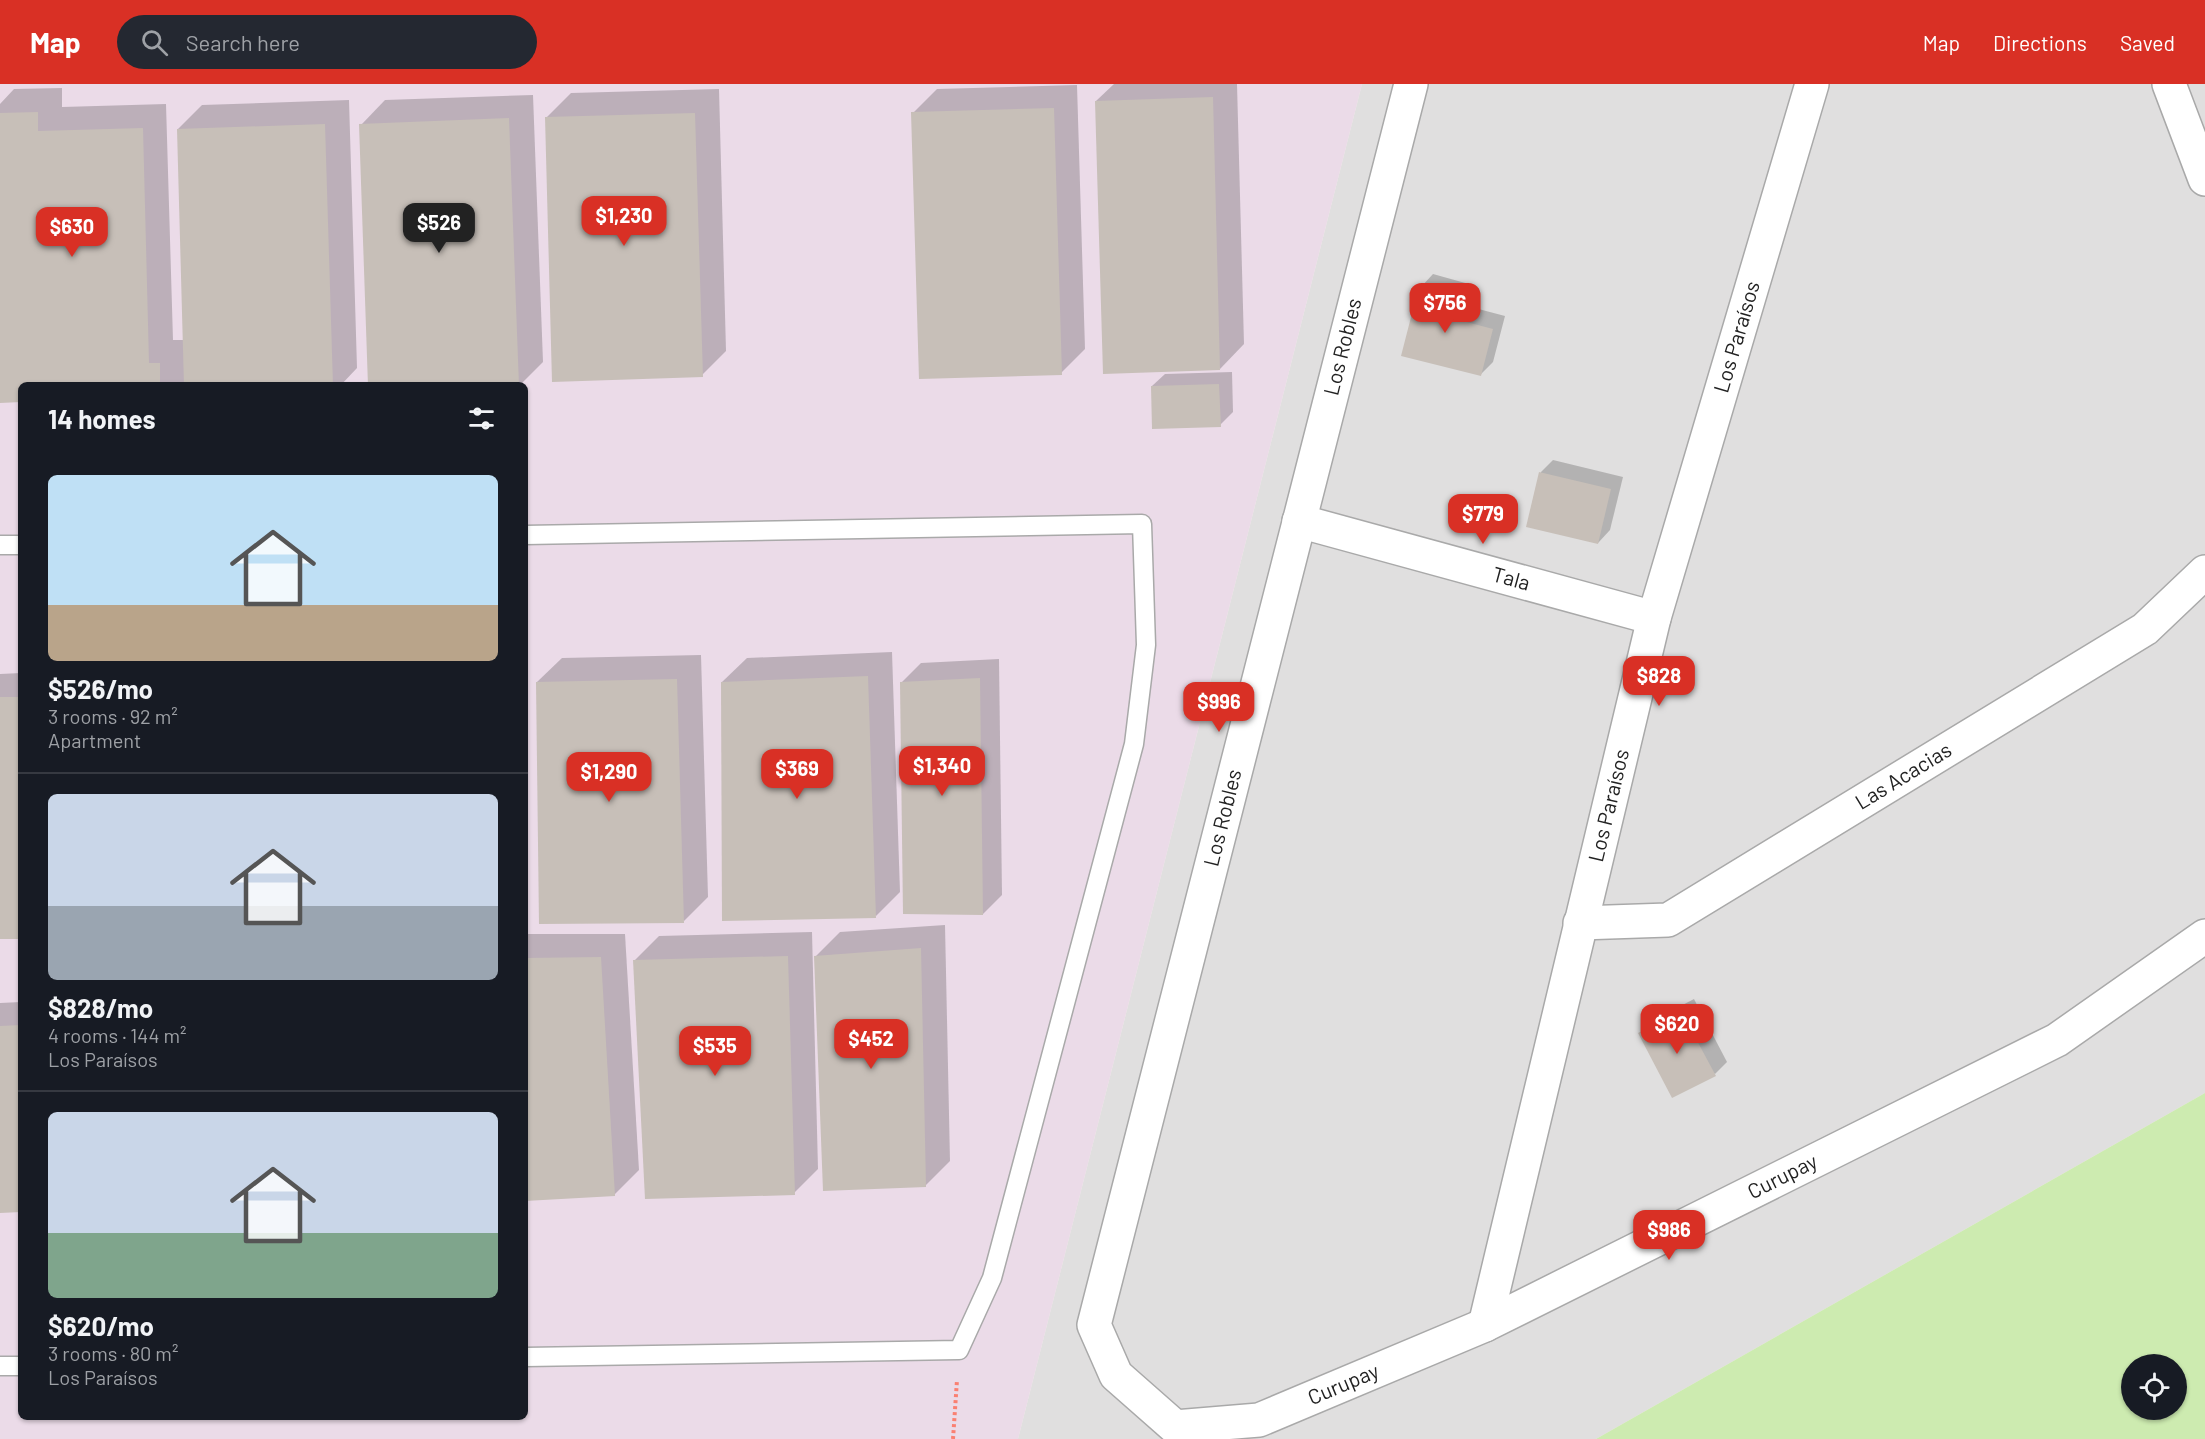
<!DOCTYPE html>
<meta charset="utf-8">
<style>
body{margin:0;font-family:Barlow,sans-serif;background:#242831;color:#f1f3f6;height:100vh;display:flex;flex-direction:column;font-size:22px;white-space:nowrap}
*{box-sizing:border-box;margin:0}
p{font-size:20px;color:#9ea1a6}
.icon{flex:none;width:33px;height:33px;fill:none;stroke:currentColor;stroke-width:2;stroke-linecap:round;stroke-linejoin:round}
.map{position:relative;flex:1;overflow:hidden}
.details{position:absolute;left:18px;top:298px;width:510px;height:1038px;display:flex;flex-direction:column;background:#171b24;border-radius:9px;box-shadow:0 2px 4px #0004}
.details>*{flex:none}
.fabs{position:absolute;left:2121px;top:1270px;display:grid;gap:12px}
.fabs a{display:grid;place-items:center;width:66px;height:66px;border-radius:50%;background:#171b24;box-shadow:0 2px 4px #0004;font-size:30px}
.price{position:absolute;translate:-50% -51px;padding:0 14px;border-radius:12px;background:#d93025;color:#fff;font-size:20px;line-height:39px;filter:drop-shadow(0 2px 3px #0008)}
.price::after{content:'';position:absolute;left:50%;top:36px;width:18px;height:14px;margin-left:-9px;background:inherit;clip-path:polygon(0 0,100% 0,50% 100%)}
.price.on{background:#222;color:#fff}
ul{padding:0;list-style:none}
li{display:grid;align-content:center;gap:12px;height:318px;padding:0 30px}
li+li{border-top:2px solid #363941}
li span{display:grid;place-items:center;height:186px;border-radius:9px;color:#555}
li>.icon{margin-inline-start:auto}
span .icon{width:108px;height:108px;fill:#fffc;stroke-width:1}
li b{font-size:26px}
h2{display:flex;justify-content:space-between;align-items:center;height:72px;padding:0 30px;font-size:26px}
header{display:flex;align-items:center;gap:36px;box-sizing:border-box;height:84px;padding:0 30px;background:#d93025;color:#fff}
header strong{font-size:28px}
nav{display:flex;gap:33px;margin-inline-start:auto;font-size:21px}
.search{width:420px;height:54px;background:#242831;display:flex;align-items:center;gap:15px;box-sizing:border-box;padding:0 21px;border-radius:33px;color:#9ea1a6;font-size:22px}
.map>svg:first-child{display:block}
.residential{fill:#e0dfdf}
.industrial{fill:#ebdbe8;fill-rule:evenodd}
.grass{fill:#cdebb0;fill-rule:evenodd}
.shadow{fill:#0003}
.building{fill:#c7bfb8}
.lines{fill:none;stroke-linecap:round;stroke-linejoin:round}
.service-casing{stroke:#a9a9a9;stroke-width:21}
.minor-casing{stroke:#a9a9a9;stroke-width:36}
.path{stroke:#fa8072;stroke-width:4;stroke-dasharray:3 3;stroke-linecap:butt}
.service{stroke:#fff;stroke-width:18}
.minor{stroke:#fff;stroke-width:33}
.labels{text-anchor:middle;stroke-width:4.5;stroke-linejoin:round;paint-order:stroke}
.street-label{font-size:21px;fill:#222;stroke:#fff}
</style>
<header>
<strong>Map</strong>
<div class="search"><svg class="icon" aria-label="search" viewBox="0 0 24 24"><circle cx="10" cy="10" r="6"/><path d="M15 15l6 6"/></svg>Search here</div>
<nav><a>Map</a><a>Directions</a><a>Saved</a></nav>
</header>
<div class="map">
<svg width="2205" height="1355" viewBox="0 0 2205 1355">
<rect width="100%" height="100%" fill="#f2efe9"/>
<!-- residential -->
<path class="residential" d="M1362,0H2205V1009L1596,1355H1018Z"/>
<!-- industrial -->
<path class="industrial" d="M0,0H1362L1018,1355H0ZM21,302H525V1334H21Z"/>
<!-- grass -->
<path class="grass" d="M2205,1009V1355H1596ZM2132,1281H2176V1326H2132Z"/>
<!-- shadow -->
<g class="shadow">
<path d="M1114,0H1237L1244,260L1220,285L1096,17Z"/>
<path d="M1077,1L1085,265L1061,289L913,29L937,5Z"/>
<path d="M62,4V23L166,20L173,256H185L178,45L202,21L349,16L357,284L340,302H21V317L0,318V20L14,5Z"/>
<path d="M719,5L726,267L702,291L546,34L571,9Z"/>
<path d="M533,11L543,278L519,302H370L361,41L385,16Z"/>
<path d="M1433,190L1476,202L1471,223L1505,232L1493,278L1480,291L1421,203Z"/>
<path d="M1232,288L1233,328L1220,341L1152,302L1165,290Z"/>
<path d="M1553,376L1623,393L1610,446L1598,459L1528,442L1541,388Z"/>
<path d="M892,568L900,808L876,832L722,598L747,574Z"/>
<path d="M701,571L708,813L684,837L537,598L562,574Z"/>
<path d="M999,575L1002,811L983,830L902,598L921,579Z"/>
<path d="M525,583H527L525,693Z"/>
<path d="M21,589V853H0V590Z"/>
<path d="M945,841L950,1077L925,1102L816,872L840,848Z"/>
<path d="M812,848L818,1085L794,1109L634,877L659,852Z"/>
<path d="M525,850H625L639,1086L614,1111L525,1116Z"/>
<path d="M1694,915L1727,978L1715,990L1640,950L1652,937Z"/>
<path d="M21,918V1126L0,1127V919Z"/>
</g>
<!-- building -->
<g class="building">
<path d="M1213,13L1220,286L1103,290L1095,17Z"/>
<path d="M1054,24L1062,291L919,295L911,28Z"/>
<path d="M38,28V47L143,44L149,279H160V302H21V318L0,319V29Z"/>
<path d="M695,29L703,293L552,298L545,33Z"/>
<path d="M509,34L519,302H368L359,40Z"/>
<path d="M325,40L333,302H184L177,45Z"/>
<path d="M1419,202L1464,214L1459,236L1493,245L1481,292L1401,272Z"/>
<path d="M1219,300L1221,343L1152,345L1151,302Z"/>
<path d="M1539,388L1611,405L1598,460L1526,443Z"/>
<path d="M868,592L876,834L722,837L721,598Z"/>
<path d="M980,594L983,831L903,830L900,598Z"/>
<path d="M677,595L684,839L539,840L536,598Z"/>
<rect x="0" y="613" width="21" height="242"/>
<path d="M921,864L926,1103L823,1107L814,872Z"/>
<path d="M788,872L795,1111L645,1115L633,876Z"/>
<path d="M601,873L615,1112L525,1117V874Z"/>
<path d="M1681,927L1716,992L1672,1014L1638,949Z"/>
<path d="M21,941V1128L0,1129V942Z"/>
</g>
<g class="lines">
<defs>
<g id="service">
<path d="M525,451L1142,440L1146,561L1134,660L992,1194L959,1266L525,1273"/>
<path d="M0,461H21"/>
<path d="M0,1282H21"/>
</g>
<g id="minor">
<path id="s1" d="M1411,0L1094,1241L1116,1291L1175,1343L1259,1336L1485,1241L2057,956L2205,852"/>
<path d="M2169,0L2205,95"/>
<path id="s2" d="M1299,437L1654,534"/>
<path id="s3" d="M1580,839L1668,836L2145,545L2205,488"/>
<path id="s4" d="M1485,1241L1654,534L1812,0"/>
</g>
</defs>
<!-- service casing -->
<use href="#service" class="service-casing"/>
<!-- minor casing -->
<use href="#minor" class="minor-casing"/>
<!-- path -->
<path class="path" d="M953,1355L957,1296"/>
<!-- service -->
<use href="#service" class="service"/>
<!-- minor -->
<use href="#minor" class="minor"/>
</g>
<g class="labels">
<!-- street labels -->
<g class="street-label">
<text dy="7" stroke="none"><textPath href="#s4" startOffset="1020">Los Paraísos</textPath></text>
<text transform="translate(1343 263) rotate(-76)" y="7">Los Robles</text>
<text dy="7" stroke="none"><textPath href="#s2" startOffset="220">Tala</textPath></text>
<text dy="7" stroke="none"><textPath href="#s3" startOffset="364">Las Acacias</textPath></text>
<text dy="7" stroke="none"><textPath href="#s4" startOffset="534">Los Paraísos</textPath></text>
<text transform="translate(1223 734) rotate(-76)" y="7">Los Robles</text>
<text dy="7" stroke="none"><textPath href="#s1" startOffset="2076">Curupay</textPath></text>
<text dy="7" stroke="none"><textPath href="#s1" startOffset="1590">Curupay</textPath></text>
</g>
</g>
</svg>
<div class="fabs">
<a><svg class="icon" aria-label="locate" viewBox="0 0 24 24"><circle cx="12" cy="12" r="6"/><path d="M12 2v4M12 18v4M2 12h4M18 12h4"/></svg></a>
</div>
<b class="price" style="left:624px;top:163px">$1,230</b>
<b class="price on" style="left:439px;top:170px">$526</b>
<b class="price" style="left:72px;top:174px">$630</b>
<b class="price" style="left:1445px;top:250px">$756</b>
<b class="price" style="left:1483px;top:461px">$779</b>
<b class="price" style="left:1659px;top:623px">$828</b>
<b class="price" style="left:1219px;top:649px">$996</b>
<b class="price" style="left:942px;top:713px">$1,340</b>
<b class="price" style="left:797px;top:716px">$369</b>
<b class="price" style="left:609px;top:719px">$1,290</b>
<b class="price" style="left:1677px;top:971px">$620</b>
<b class="price" style="left:871px;top:986px">$452</b>
<b class="price" style="left:715px;top:993px">$535</b>
<b class="price" style="left:1669px;top:1177px">$986</b>
<section class="details">
<h2>14 homes<svg class="icon" aria-label="filters" viewBox="0 0 24 24"><path d="M4 7h16M4 17h16"/><circle cx="9" cy="7" r="2"/><circle cx="15" cy="17" r="2"/></svg></h2>
<ul>
<li><span style="background:linear-gradient(#bfe0f5 70%,#b9a48a 0)"><svg class="icon" aria-label="home" viewBox="0 0 24 24"><path d="M3 11l9-7 9 7M6 9v11h12V9"/></svg></span><div><b>$526/mo</b><p>3 rooms · 92 m²</p><p>Apartment</p></div></li>
<li><span style="background:linear-gradient(#c9d6e8 60%,#9aa5b1 0)"><svg class="icon" aria-label="home" viewBox="0 0 24 24"><path d="M3 11l9-7 9 7M6 9v11h12V9"/></svg></span><div><b>$828/mo</b><p>4 rooms · 144 m²</p><p>Los Paraísos</p></div></li>
<li><span style="background:linear-gradient(#c9d6e8 65%,#7fa58c 0)"><svg class="icon" aria-label="home" viewBox="0 0 24 24"><path d="M3 11l9-7 9 7M6 9v11h12V9"/></svg></span><div><b>$620/mo</b><p>3 rooms · 80 m²</p><p>Los Paraísos</p></div></li>
</ul>
</section>
</div>
